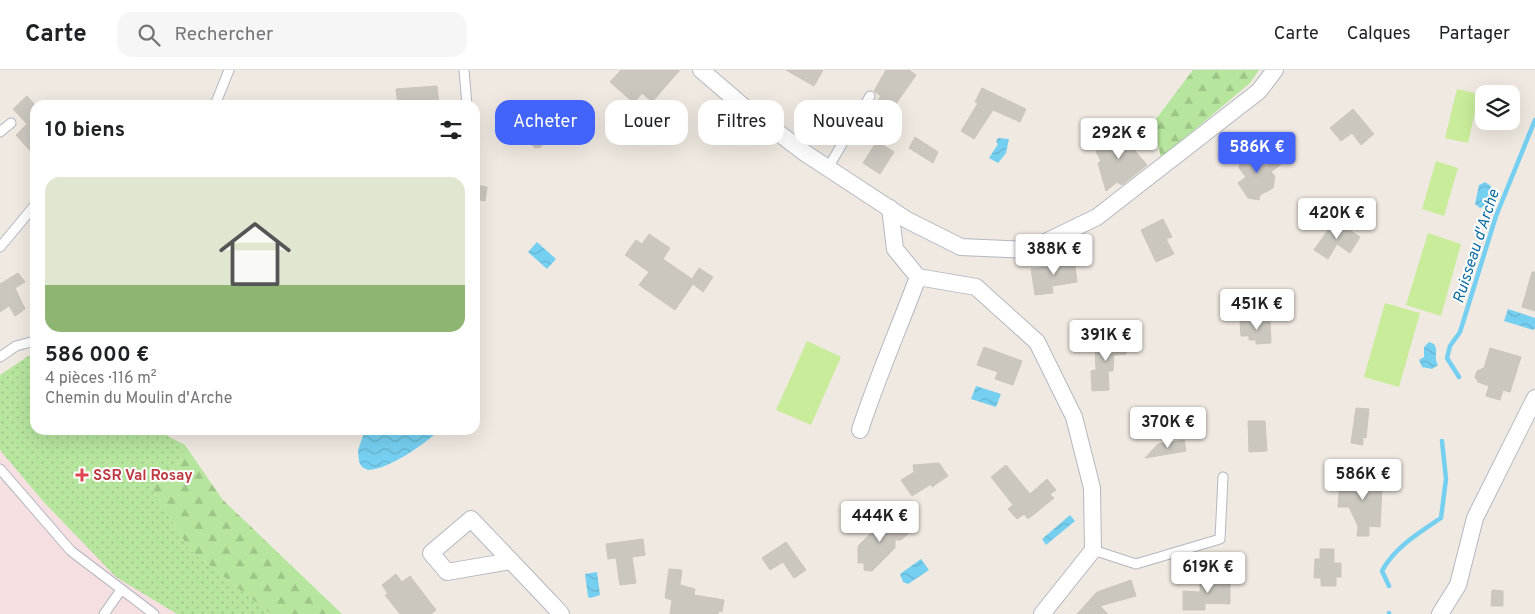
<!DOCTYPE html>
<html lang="fr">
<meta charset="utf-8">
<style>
body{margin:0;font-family:Overpass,sans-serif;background:#f6f6f6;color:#202124;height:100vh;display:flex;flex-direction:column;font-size:19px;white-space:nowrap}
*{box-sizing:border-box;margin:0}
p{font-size:16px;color:#757577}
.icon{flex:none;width:28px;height:28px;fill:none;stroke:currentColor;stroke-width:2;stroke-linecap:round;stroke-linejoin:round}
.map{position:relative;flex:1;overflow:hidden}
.sheet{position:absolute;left:30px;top:30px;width:450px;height:335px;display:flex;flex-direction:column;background:#fff;border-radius:15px;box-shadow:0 5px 20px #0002}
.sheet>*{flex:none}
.banner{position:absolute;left:495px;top:30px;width:475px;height:45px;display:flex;gap:10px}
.tools{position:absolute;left:1475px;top:15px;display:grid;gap:10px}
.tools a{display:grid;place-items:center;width:45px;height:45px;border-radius:10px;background:#fff;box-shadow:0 5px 20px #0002;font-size:25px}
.price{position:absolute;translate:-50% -42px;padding:0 11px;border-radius:5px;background:#fff;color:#222;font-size:16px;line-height:32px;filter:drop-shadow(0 1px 2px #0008)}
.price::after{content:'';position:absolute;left:50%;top:30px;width:15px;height:11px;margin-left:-8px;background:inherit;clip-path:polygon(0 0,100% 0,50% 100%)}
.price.active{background:#4264fb;color:#fff}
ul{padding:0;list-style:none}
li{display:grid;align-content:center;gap:10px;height:265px;padding:0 15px}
li span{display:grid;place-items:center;height:155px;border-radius:15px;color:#555}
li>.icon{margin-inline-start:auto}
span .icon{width:90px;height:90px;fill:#fffc;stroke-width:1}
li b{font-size:21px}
h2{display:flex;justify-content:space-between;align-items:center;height:60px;padding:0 15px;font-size:21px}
.pill{padding:0 18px;border-radius:15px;background:#fff;box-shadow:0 5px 20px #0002;font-size:18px;line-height:45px}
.pill.active{background:#4264fb;color:#fff}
header{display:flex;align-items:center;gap:30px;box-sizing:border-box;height:70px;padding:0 25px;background:#fff;border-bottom:1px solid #e0e0e0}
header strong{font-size:24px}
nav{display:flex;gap:28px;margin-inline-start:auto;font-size:18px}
.search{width:350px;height:45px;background:#f6f6f6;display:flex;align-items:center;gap:12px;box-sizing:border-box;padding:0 18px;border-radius:15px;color:#757577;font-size:19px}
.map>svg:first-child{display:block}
.medical{fill:#f5dfe0}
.grass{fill:url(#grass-dots)}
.forest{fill:url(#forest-firs)}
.pitch{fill:#c9ec9a}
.water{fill:url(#water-waves)}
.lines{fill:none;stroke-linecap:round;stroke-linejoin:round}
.stream{stroke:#75cff0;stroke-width:4.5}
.building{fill:#cbc7bf;stroke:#cbc5ba}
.service-casing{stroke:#b4b7c1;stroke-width:11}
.minor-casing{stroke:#b4b7c1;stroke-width:18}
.service{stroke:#fff;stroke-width:9}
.minor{stroke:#fff;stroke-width:16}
.health-dot{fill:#e0444e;stroke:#fff;stroke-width:2}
.labels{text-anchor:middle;stroke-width:4;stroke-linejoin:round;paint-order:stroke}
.health-label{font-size:15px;font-weight:bold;fill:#be3a42;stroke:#fff;text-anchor:start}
.water-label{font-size:16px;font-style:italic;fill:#0d6fa3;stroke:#fff}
</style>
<header>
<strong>Carte</strong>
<div class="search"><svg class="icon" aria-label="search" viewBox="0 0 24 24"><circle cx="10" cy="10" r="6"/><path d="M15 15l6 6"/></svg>Rechercher</div>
<nav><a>Carte</a><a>Calques</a><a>Partager</a></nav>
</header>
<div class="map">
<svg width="1535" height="544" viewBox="0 0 1535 544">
<defs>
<pattern id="grass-dots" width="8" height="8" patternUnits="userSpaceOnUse" patternTransform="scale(1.25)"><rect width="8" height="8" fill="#b6e59e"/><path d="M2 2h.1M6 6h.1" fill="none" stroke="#9dc588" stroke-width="1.8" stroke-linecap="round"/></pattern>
<pattern id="forest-firs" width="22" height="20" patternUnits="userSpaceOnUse" patternTransform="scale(1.25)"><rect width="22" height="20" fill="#b6e59e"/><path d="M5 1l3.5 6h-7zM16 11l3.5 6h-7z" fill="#9dc588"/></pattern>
<pattern id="water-waves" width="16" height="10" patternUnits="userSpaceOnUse" patternTransform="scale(1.25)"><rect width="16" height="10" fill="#75cff0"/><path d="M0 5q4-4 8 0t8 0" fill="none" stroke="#66b2ce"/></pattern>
</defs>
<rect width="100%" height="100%" fill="#efe9e1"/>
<!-- medical -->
<path class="medical" d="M30,285L35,290V360H156L185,375L179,393L190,480L271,544H0V305Z"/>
<!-- grass -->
<path class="grass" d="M30,285L35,290V360H156L185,375L179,393L151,417L190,480L271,544H177L116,507L42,430L0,380V305Z"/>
<!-- forest -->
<g class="forest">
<path d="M1193,0H1259L1250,13L1161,88L1153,53Z"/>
<path d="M185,375L222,429L342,544H271L190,480L151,417L179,393Z"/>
</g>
<!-- pitch -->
<g class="pitch">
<path d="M1457,19L1479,24L1468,73L1445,68Z"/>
<path d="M1436,91L1458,98L1444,146L1422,139Z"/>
<path d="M1428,163L1461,174L1441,246L1406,235Z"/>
<path d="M1385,233L1420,243L1399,317L1364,307Z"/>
<path d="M807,271L841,287L811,355L776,340Z"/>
</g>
<!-- water -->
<g class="water">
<path d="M998,68L1009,69L1006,83L998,93L989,88L998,74L996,72Z"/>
<path d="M1485,112L1491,116L1488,135L1480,138L1475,134L1479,115Z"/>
<path d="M537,172L556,189L547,199L528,182Z"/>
<path d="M1508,239L1535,248V258L1533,260L1504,251Z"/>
<path d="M1429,272L1434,274C1439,281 1433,287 1438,295L1432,299L1422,297L1419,290L1424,287V277Z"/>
<path d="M976,316L1001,324L996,337L971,329Z"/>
<path d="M365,360H440C424,374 390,399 368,400L362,397L359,392L358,380Z"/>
<path d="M1070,445L1075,451L1046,475L1042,469Z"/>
<path d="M921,489L929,500L908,514L903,512L900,504Z"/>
<path d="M597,502L600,525L591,528L588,527L585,504Z"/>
</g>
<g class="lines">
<!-- stream -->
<g class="stream">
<path d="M1459,307L1447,288L1450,276L1460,262L1496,146L1535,50"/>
<path d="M1389,516L1382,501C1394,478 1420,462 1441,448L1446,409L1442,371"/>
<path d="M1389,543V544"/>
</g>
</g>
<!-- building -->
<g class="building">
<path d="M621,0H680L652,32L642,23L634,33L610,12Z"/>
<path d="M786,0H823L814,16Z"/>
<path d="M886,0H909L916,5L891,41L896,46L885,62L864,49L881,26L874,21Z"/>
<path d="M437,16L439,35H398L396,19Z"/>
<path d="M982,18L1026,39L1020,52L993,40L974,69L961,61L978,33L975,32Z"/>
<path d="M27,26L35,35V86L16,65L27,54L13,39Z"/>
<path d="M530,38L532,52L507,54L506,41Z"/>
<path d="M1353,39L1374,64L1361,75L1352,63L1341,71L1330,58Z"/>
<path d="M542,51L554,61L541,77L535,78L530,73V65Z"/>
<path d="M1125,59L1136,73L1131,76L1147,95L1122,115L1117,112L1106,121L1098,93L1101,91L1096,82Z"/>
<path d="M915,67L938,82L933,93L909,78Z"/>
<path d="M877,71L894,82L880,104L863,93Z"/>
<path d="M1242,78L1250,79L1267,97L1269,84L1281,86L1280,95L1271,102L1275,106L1273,118L1260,125L1259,130L1248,128L1238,113L1246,107L1239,98Z"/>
<path d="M475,115L487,117L485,131L475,129Z"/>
<path d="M1163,149L1172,167L1166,169L1174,184L1156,192L1141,160Z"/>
<path d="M1335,150L1360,167L1350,183L1337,174L1328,189L1314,180Z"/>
<path d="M649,164L670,178L663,189L692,209L699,198L713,207L703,222L693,214L675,240L639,215L649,202L625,185L636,170L642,174Z"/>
<path d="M1074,189L1077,212L1052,216L1053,223L1035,225L1031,199L1055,196L1054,192Z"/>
<path d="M1532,202H1535V241L1522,237Z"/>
<path d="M18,203L25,212L15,218L25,239L15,246L9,236L0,242V214Z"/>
<path d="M1240,250H1270L1271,273L1256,274V270H1249V266H1241Z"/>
<path d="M1104,267H1114V272L1126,271V284L1114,285L1113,301H1108L1109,320L1092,321L1091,301L1096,300L1095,272H1104Z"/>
<path d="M984,277L1022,291L1013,315L995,309L998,302L977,295Z"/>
<path d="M1490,278L1521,287L1510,322L1503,320L1500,330L1486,326L1489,316L1478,312L1475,307L1477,301L1484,298Z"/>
<path d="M1356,338L1369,339L1366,368L1363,367V375L1351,373Z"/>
<path d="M1248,351H1265L1267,381L1249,382Z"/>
<path d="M1184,370L1186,381L1145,388L1158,374Z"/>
<path d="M939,393L948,406L932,417L931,414L912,426L901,410L914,402L913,395Z"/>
<path d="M1006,395L1030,424L1047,409L1056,420L1050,424L1054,428L1028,449L1024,444L1017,449L1008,439L1013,435L991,407Z"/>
<path d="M1373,397L1372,407L1380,408L1379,417L1382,418L1380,457L1369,456V466H1357L1358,456L1349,437H1338L1340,410L1357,411Z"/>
<path d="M876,440L893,456L908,457V464L901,470H895V478L872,501L864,500V493H858V476L877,457Z"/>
<path d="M643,469L645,485L632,487L636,513L620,515L616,488L608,489L606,474Z"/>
<path d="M786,472L806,500L794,508L783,492L770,500L762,488Z"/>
<path d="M1320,479H1334V493H1341V507H1336V516H1321V508H1314L1315,489H1320Z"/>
<path d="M669,499L682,500L680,515L695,519L694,525L724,530L722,542L719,541L718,544H670L672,530L665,528Z"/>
<path d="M396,504L402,512L410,506L436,540L431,544H400L385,525L388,524L382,515Z"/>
<path d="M1200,509H1230V534L1205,533V540H1183V521L1200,522Z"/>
<path d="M1131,510L1136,526L1100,536L1108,544H1077L1097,522Z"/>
<path d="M1492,520L1503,521V536H1491Z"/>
</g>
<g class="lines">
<defs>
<g id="service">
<path d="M464,0L467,35"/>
<path d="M215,35L229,0"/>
<path d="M0,62L11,53"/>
<path d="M828,98L870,26"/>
<path d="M0,177L35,135"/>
<path d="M0,287L16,276L35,271"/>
<path d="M0,399L71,481L154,544"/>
<path d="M1093,480L1136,494L1220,469L1223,407"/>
<path d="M104,544L121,520"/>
</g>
<g id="minor">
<path d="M701,0L743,36L805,83L907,150L961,177L1029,180L1097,147L1259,21L1275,0"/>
<path d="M890,138L895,179L918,207L976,217L1037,272L1074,347L1092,418L1093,480L1042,544"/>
<path d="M860,360C877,308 899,258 918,207"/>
<path d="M511,491L447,502L431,483L471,449L551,533L561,544"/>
<path d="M1440,544L1458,515L1475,448L1535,328"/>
</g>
</defs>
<!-- service casing -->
<use href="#service" class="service-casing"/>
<!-- minor casing -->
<use href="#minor" class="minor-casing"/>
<!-- service -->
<use href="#service" class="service"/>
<!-- minor -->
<use href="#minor" class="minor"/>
</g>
<!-- markers -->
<path class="health-dot" d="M79.5 397.5h5v5h5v5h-5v5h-5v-5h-5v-5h5z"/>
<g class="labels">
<!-- health labels -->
<g class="health-label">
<text x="93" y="410">SSR Val Rosay</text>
</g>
<!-- water labels -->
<g class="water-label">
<text transform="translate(1475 176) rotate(-72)" y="6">Ruisseau d'Arche</text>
</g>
</g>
</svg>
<div class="tools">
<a><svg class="icon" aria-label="layers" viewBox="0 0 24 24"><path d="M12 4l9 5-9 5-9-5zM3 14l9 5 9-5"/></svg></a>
</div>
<b class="price" style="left:1119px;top:90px">292K €</b>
<b class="price active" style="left:1257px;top:104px">586K €</b>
<b class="price" style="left:1337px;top:170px">420K €</b>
<b class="price" style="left:1054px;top:206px">388K €</b>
<b class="price" style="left:1257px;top:261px">451K €</b>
<b class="price" style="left:1106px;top:292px">391K €</b>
<b class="price" style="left:1168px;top:379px">370K €</b>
<b class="price" style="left:1363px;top:431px">586K €</b>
<b class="price" style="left:880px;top:473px">444K €</b>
<b class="price" style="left:1208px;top:524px">619K €</b>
<div class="banner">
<a class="pill active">Acheter</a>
<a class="pill">Louer</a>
<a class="pill">Filtres</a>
<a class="pill">Nouveau</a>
</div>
<section class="sheet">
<h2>10 biens<svg class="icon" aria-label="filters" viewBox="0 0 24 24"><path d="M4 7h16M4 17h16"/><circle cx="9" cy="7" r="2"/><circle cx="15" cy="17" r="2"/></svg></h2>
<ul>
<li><span style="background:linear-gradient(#dfe7d0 70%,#8fb573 0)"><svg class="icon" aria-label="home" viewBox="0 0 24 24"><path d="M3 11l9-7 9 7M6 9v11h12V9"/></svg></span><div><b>586 000 €</b><p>4 pièces · 116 m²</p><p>Chemin du Moulin d'Arche</p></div></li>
</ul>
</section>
</div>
